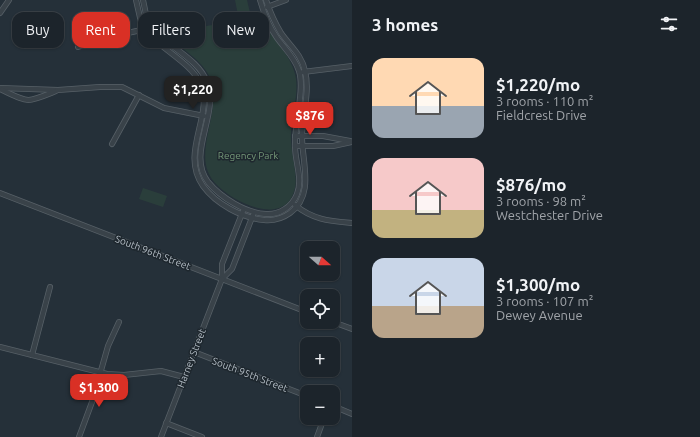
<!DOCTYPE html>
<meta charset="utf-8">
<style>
body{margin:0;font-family:Ubuntu,sans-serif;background:#252c33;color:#f1f3f6;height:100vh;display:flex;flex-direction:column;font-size:15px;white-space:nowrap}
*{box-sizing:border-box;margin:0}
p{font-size:13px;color:#a0a4a9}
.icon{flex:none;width:22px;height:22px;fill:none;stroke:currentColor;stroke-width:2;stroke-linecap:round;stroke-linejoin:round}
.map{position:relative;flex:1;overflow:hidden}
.drawer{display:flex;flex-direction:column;background:#1c242b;width:348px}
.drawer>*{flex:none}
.hud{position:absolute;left:12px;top:12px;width:280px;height:36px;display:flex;gap:8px}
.needle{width:26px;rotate:111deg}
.buttons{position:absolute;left:300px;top:241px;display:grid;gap:8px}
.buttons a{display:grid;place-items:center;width:40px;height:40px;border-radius:8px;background:#1c242b;box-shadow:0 1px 3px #0004,0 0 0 1px #3a4147;font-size:20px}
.price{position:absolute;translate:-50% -34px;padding:0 9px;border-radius:8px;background:#d93025;color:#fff;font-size:13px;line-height:26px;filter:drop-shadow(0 1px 2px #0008)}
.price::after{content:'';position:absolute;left:50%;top:24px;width:12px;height:9px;margin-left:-6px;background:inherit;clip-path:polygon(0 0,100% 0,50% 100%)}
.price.current{background:#222;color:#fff}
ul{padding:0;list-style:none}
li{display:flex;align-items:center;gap:12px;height:100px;padding:0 20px}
li span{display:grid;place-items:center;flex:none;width:112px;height:80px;border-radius:12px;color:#555}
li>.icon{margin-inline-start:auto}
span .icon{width:48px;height:48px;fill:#fffc;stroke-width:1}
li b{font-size:17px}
h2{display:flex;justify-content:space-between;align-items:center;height:48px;padding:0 20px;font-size:17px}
.chip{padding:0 14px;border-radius:12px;background:#1c242b;box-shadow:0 1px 3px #0004,0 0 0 1px #3a4147;font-size:14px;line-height:36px}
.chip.current{background:#d93025;color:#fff}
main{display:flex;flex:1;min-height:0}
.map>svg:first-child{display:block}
.green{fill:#2a3e3b}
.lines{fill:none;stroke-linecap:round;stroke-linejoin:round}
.minor-casing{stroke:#576067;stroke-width:6}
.minor{stroke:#394249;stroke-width:4.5}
.labels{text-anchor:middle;stroke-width:3;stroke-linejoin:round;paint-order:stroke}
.park-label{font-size:10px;fill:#759878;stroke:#1e272e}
.street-label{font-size:10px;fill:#b4bdc5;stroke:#1e272e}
</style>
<main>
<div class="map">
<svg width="352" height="437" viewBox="0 0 352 437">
<rect width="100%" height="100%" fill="#253039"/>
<!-- green -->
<g class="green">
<path d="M235,0H247L250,13L238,15Z"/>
<path d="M262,17C270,37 290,53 295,74C300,93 291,115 291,134C290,151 298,174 295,188C286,228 235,203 218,186C186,157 226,112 209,76C201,59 178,46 163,33Z"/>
<path d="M143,188L167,196L163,207L139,199Z"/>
</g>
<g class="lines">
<defs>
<g id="minor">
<path d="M136,0L141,22L146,31C161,49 191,63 200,83C215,114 179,152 203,186C216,204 242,218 264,220C274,221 283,218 290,213C316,194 301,160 302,134C303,114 310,90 305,71C302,55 290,46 281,33C275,23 270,12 266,0"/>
<path d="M143,0L147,19L152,27C167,47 198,58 207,82C220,114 186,153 208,182C221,198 246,213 266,214C279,215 292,207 297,194C303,179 295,162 295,146C294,125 305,90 299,71C295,58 285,49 277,38C269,27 264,14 260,0"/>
<path d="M267,7L286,0"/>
<path d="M0,13L9,0"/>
<path d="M78,47L100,39L146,29"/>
<path d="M303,72L352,66"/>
<path d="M0,88L58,90L100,87H122L164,108L204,116"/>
<path d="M2,90C30,103 26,103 56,91"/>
<path d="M295,136H323L350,141"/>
<path d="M112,144L139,95"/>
<path d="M295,146H333L352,142"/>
<path d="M0,193L307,312"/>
<path d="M295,205C313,220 330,221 352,223"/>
<path d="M222,279V264L243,211"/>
<path d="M222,279L232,269L253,215"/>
<path d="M333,322L352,329"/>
<path d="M0,347L107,374L124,375L161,371L184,377"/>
<path d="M194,352L307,396"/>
<path d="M32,355L50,287"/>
<path d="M333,406L352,414"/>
<path d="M166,423L202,437"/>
<path d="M79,437L92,402L108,346L119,322"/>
<path d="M161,437L222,279"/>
<path d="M317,437L324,418"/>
</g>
</defs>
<!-- minor casing -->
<use href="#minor" class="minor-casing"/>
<!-- minor -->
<use href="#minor" class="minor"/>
</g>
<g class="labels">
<!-- park labels -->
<g class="park-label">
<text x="248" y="159">Regency Park</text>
</g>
<!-- street labels -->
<g class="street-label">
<text transform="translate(153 252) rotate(21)" y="4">South 96th Street</text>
<text transform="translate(191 358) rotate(-69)" y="4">Harney Street</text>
<text transform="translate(250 374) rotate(21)" y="4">South 95th Street</text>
</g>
</g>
</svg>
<div class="buttons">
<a><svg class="needle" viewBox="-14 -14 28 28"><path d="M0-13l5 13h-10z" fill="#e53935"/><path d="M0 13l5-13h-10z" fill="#a0a4a9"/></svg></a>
<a><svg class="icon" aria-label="locate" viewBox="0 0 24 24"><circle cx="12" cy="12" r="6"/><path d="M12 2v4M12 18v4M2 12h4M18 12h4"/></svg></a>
<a>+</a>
<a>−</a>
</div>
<b class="price current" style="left:193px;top:110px">$1,220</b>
<b class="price" style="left:310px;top:136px">$876</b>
<b class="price" style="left:99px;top:408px">$1,300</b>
<div class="hud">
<a class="chip">Buy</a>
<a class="chip current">Rent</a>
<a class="chip">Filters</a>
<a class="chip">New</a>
</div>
</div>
<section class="drawer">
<h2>3 homes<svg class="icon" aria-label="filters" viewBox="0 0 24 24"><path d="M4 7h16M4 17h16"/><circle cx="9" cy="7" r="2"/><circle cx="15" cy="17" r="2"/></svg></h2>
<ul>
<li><span style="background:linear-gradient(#ffd9b3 60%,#9aa5b1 0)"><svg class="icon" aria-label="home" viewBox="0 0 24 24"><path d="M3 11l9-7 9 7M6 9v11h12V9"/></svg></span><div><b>$1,220/mo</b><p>3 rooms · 110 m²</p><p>Fieldcrest Drive</p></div></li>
<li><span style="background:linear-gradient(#f6c9c9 65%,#c2b280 0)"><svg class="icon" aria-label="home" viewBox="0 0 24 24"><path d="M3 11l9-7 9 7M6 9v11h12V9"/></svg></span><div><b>$876/mo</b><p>3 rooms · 98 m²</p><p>Westchester Drive</p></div></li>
<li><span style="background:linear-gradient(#c9d6e8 60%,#b9a48a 0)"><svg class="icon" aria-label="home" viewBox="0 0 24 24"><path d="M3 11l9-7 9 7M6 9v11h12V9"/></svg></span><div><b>$1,300/mo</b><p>3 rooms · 107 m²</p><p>Dewey Avenue</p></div></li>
</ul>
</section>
</main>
